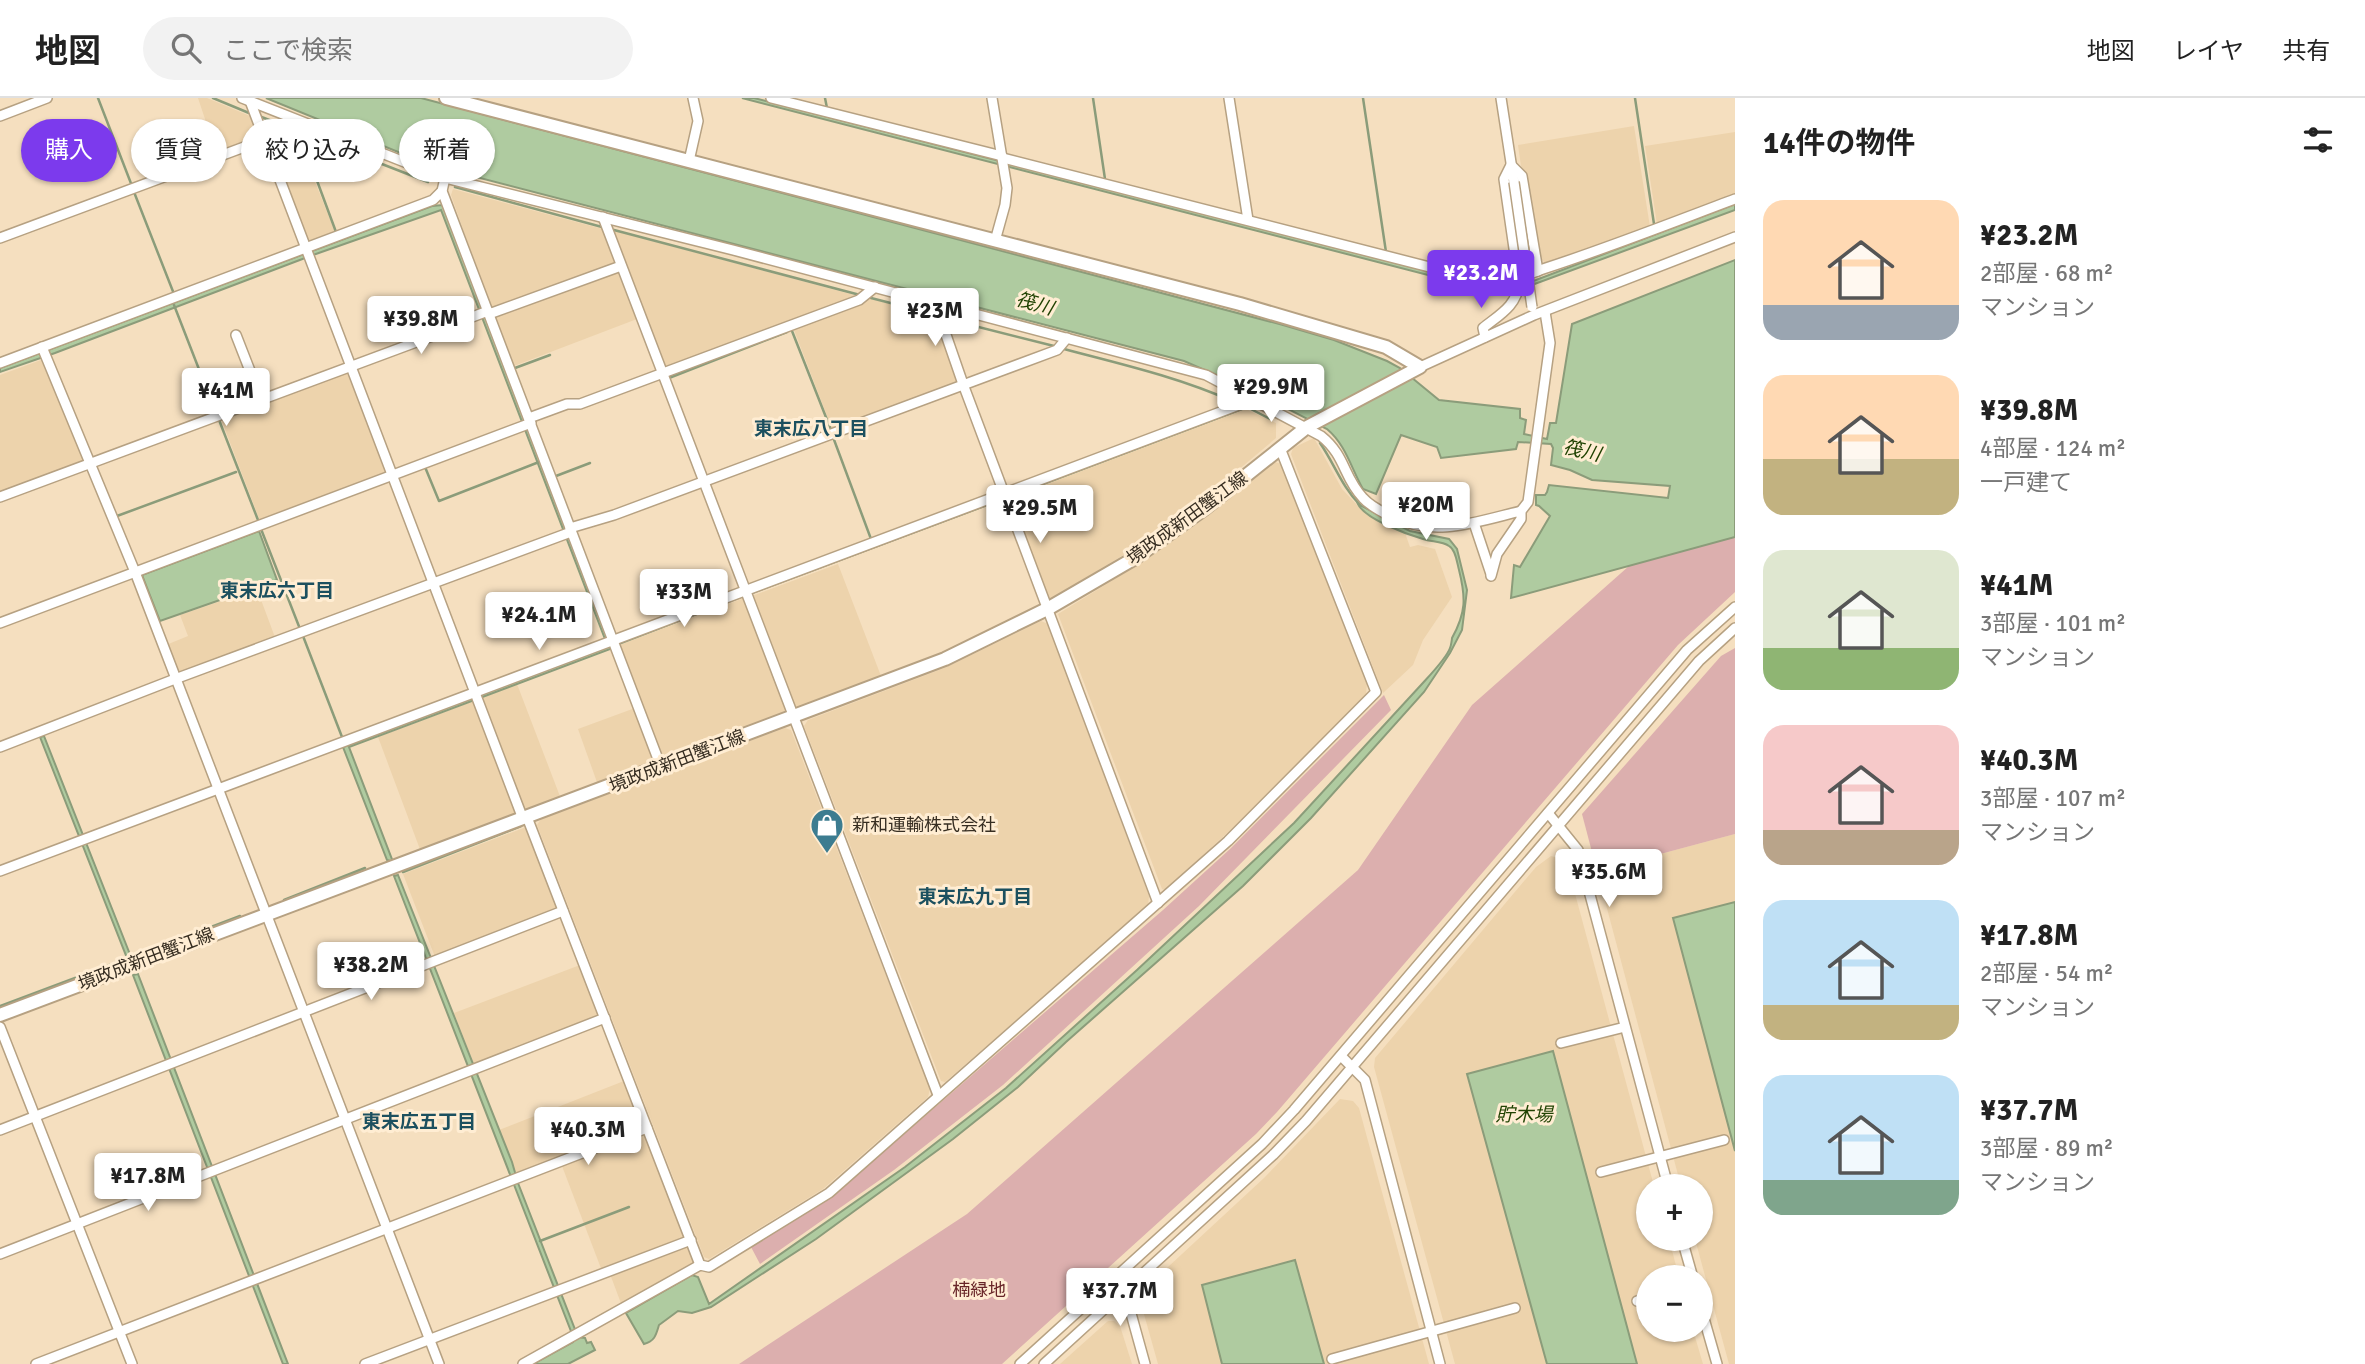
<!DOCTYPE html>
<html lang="ja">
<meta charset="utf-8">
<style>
body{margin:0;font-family:Signika,"Noto Sans JP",sans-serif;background:#f2f2f2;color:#222;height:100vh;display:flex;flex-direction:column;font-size:26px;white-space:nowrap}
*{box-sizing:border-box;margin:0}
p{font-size:23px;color:#767676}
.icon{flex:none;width:38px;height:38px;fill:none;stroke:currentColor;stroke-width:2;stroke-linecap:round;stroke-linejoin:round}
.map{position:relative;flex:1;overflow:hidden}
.details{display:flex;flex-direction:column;background:#fff;width:630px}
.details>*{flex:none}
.hud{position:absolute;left:21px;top:21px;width:665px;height:63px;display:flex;gap:14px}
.tools{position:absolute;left:1636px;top:1076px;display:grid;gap:14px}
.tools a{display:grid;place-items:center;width:77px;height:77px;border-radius:50%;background:#fff;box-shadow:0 2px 5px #0004;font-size:35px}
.price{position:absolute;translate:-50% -60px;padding:0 16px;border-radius:7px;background:#fff;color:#222;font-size:23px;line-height:46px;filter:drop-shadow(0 2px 4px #0008)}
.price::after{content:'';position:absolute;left:50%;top:42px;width:21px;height:16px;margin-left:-10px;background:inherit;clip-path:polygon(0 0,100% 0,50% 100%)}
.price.selected{background:#7c3aed;color:#fff}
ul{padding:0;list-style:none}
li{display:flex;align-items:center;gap:21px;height:175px;padding:0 28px}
li span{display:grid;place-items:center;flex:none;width:196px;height:140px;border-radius:21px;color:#555}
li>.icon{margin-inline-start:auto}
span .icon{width:84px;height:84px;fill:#fffc;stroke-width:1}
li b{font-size:30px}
h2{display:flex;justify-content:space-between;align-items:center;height:84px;padding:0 28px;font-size:30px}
.tag{padding:0 24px;border-radius:32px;background:#fff;box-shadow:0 2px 5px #0004;font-size:24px;line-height:63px}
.tag.selected{background:#7c3aed;color:#fff}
header{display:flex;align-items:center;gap:42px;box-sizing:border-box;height:98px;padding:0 35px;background:#fff;border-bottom:2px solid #e0e0e0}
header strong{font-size:33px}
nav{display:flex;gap:38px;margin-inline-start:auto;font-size:24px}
.search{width:490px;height:63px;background:#f2f2f2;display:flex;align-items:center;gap:18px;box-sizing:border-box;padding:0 24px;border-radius:38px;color:#767676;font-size:26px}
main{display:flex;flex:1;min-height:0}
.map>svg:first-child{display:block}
.built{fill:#edd3ac}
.green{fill:#dcafae}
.water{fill:#afcba0;stroke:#8b9c7a;stroke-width:2}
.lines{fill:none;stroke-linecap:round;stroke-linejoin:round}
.stream{stroke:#8b9c7a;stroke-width:2.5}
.minor-casing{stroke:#b6a182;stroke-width:12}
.major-casing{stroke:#b6a182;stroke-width:16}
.minor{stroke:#fff;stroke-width:9}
.major{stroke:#fff;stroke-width:12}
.minor-bridge-casing{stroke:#b6a182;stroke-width:12;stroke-linecap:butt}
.minor-bridge{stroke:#fff;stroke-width:9}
.labels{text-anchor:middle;stroke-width:6;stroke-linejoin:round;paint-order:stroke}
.street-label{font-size:18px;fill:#372e22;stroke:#ffedd3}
.poi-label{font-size:18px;fill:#372e22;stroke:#ffedd3;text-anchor:start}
.park-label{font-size:18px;fill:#682528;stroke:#ffedd3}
.water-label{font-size:19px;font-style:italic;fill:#214303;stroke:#ffedd3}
.neighbourhood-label{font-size:19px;font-weight:bold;fill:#1c505f;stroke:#ffedd3}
</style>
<header>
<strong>地図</strong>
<div class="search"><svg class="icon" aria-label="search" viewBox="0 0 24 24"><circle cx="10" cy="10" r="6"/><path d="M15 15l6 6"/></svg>ここで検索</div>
<nav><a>地図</a><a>レイヤ</a><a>共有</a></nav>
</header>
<main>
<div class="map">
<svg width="1735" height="1266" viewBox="0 0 1735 1266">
<rect width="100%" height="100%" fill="#f5dfbf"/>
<!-- built -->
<g class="built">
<path d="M198,0H207L250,18L258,39L256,43L217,57Z"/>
<path d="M259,22L296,36L335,134L306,145Z"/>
<path d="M1634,28L1650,129L1546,166L1539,159L1526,75L1521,68L1518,47Z"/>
<path d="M1735,34V96L1657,126L1645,48Z"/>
<path d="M453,91L603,131L616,167L491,211L451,97Z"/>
<path d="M611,132L772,175L858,198L665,269L662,265Z"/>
<path d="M616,173L620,174L637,221L514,268L495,219L496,216Z"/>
<path d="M868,200L935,218L958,283L832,331L794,232L860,206Z"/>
<path d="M41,262L84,360L83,364L0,396V277Z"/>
<path d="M346,273L350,274L388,373L260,423L221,321Z"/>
<path d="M1246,311L1276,325V340L1199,405L1130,453L1049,502L1010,400Z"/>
<path d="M1314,340L1342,391L1359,409L1369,417L1405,435L1410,449L1418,447L1435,451L1452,499L1423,542L1413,567L1383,595L1291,356L1293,350Z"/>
<path d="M1275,364L1281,366L1367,586L1366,596L1263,702L1165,792L1162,791L1058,516L1139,466L1208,417Z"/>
<path d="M838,466L881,578L793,611L749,499Z"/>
<path d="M257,491L276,542L178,575L166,547L188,538L180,517Z"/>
<path d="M744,500L787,613L664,660L661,659L619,547Z"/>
<path d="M1041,523L1048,526L1149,798L1148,808L945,984L941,983L804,628L808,622L947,569Z"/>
<path d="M517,586L561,701L527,713L523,711L481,600Z"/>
<path d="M474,603L517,711L516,717L421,754L378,639Z"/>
<path d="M635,610L656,666L598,687L578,631Z"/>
<path d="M785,630L791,632L930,991L928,999L823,1091L709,1161L704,1159L537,727L541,721Z"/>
<path d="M526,729L557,810L556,813L435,859L403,776Z"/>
<path d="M1735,736V804L1674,820L1735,1053V1266H1729L1695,1141H1701V1088H1681L1597,773Z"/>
<path d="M1551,758L1562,761L1567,766L1654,1088H1648V1141H1669L1679,1179L1648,1180V1232H1693L1703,1266H1637L1553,954L1467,976L1547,1266H1455L1374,969L1375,960L1536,769Z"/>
<path d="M580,867L600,920L475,969L454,915Z"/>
<path d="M624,983L641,1026L639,1030L516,1078L499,1032Z"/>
<path d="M1340,1001L1353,1003L1359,1010L1429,1266H1324L1295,1162L1202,1187L1222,1266H1158L1140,1202L1141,1194L1264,1080Z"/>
<path d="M640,1036L645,1037L684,1139L683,1142L602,1173L562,1068Z"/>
<path d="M687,1147L694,1164L693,1168L622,1208L610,1176Z"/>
<path d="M1108,1223H1114L1120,1228L1132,1266H1060Z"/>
</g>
<!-- green -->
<g class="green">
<path d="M1735,439V494L1678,547L1277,1014L1256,1036L1002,1266H739L967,1116L1358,772L1472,607L1629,468Z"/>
<path d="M1735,550V736L1597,773L1582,716L1721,558Z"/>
<path d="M1384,597L1391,612L1199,808L1003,987L894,1072L760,1166L751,1149L829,1101L1163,812L1230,751Z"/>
</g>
<!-- water -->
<g class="water">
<path d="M266,0H421L1283,227L1334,242L1387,263L1400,270L1439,302L1520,311V320L1526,322L1524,336L1547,341L1550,325H1556L1572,226L1735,162V439L1511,500L1514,467L1520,469L1550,418L1539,408L1536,407V397H1545L1547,394L1549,387L1668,400L1670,388L1592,382L1570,372L1551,367L1553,350L1551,346L1518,344L1516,351L1441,360L1437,349L1401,337L1376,396L1363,391C1351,370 1346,347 1327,331L1255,294L1184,263L430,67Z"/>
<path d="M742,0H754L1494,190L1506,191L1536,182L1735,106V112L1513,194L1490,193Z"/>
<path d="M443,107L609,540L605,541L441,112L313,157L55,255L0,274V270L432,108Z"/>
<path d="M1358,406L1410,433L1449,441L1457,451L1467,492L1462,532L1450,555L1424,594L1311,720L1243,788L1066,944L1018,989L953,1041L816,1141L711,1209L692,1215L678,1213L659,1227C656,1237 655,1243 644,1246L626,1215L692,1177L698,1179L709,1206L905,1069L1006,990L1137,872L1294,725L1421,587C1429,578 1446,561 1450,550C1451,548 1452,541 1452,540C1466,515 1466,500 1459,472C1457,465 1456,452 1449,448C1442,443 1431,444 1423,441C1406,436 1365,421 1358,406Z"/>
<path d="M259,433L277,482L160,523L142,477Z"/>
<path d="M612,547L613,550L349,649L393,764L387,762L343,649Z"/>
<path d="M44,638L131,859L127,860L40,639Z"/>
<path d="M398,777L512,1064L518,1085L578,1239L585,1240L587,1245L591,1244L595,1252L568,1266H533L573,1244L574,1241L394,778Z"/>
<path d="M1735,804V1053L1673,820Z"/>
<path d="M138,876L288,1266H283L133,877Z"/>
<path d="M1553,953L1637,1266H1547L1467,976Z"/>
<path d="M1295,1162L1324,1266H1222L1202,1187Z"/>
</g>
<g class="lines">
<!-- stream -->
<g class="stream">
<path d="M98,0L132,88"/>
<path d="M213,0L249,15"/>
<path d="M825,0L827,10"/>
<path d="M1093,0L1105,81"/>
<path d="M1363,0L1386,154"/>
<path d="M1635,0L1654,126"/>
<path d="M259,18L428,84"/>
<path d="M299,34L336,134"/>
<path d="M455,89L602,129"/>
<path d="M134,94L174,196"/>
<path d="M614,132L860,197"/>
<path d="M871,200L910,210"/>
<path d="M174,207L216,315"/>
<path d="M943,220L1054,248"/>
<path d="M792,233L831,332"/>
<path d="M1064,251C1121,266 1178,279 1232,303"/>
<path d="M515,270L550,257"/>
<path d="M669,283V280L787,234"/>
<path d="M219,322L258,422"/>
<path d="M833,339L871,441"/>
<path d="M1320,345C1334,365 1342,389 1360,407"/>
<path d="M425,369L439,403L539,364"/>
<path d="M556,378L590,365"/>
<path d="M1011,398L1247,309L1270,321"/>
<path d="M117,418L236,374"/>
<path d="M261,431L300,531"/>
<path d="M749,496L1003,401"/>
<path d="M303,538L342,639"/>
<path d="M618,546L743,498"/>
<path d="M403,774L521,728"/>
<path d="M284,802L365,770"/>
<path d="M140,856L240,818"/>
<path d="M0,908L131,859"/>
<path d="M540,1143L629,1109"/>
</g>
<defs>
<g id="minor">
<path d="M242,0L445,80L733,152L1206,277L1321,338C1346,358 1343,379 1363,400C1369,407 1380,413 1390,418C1434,440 1476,424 1521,413"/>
<path d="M771,0L1002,58"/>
<path d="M992,0L1007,90L1005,107L995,143"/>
<path d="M1229,0L1248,122"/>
<path d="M1501,0L1514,84"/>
<path d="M250,3L523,721"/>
<path d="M0,18L47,0"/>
<path d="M1003,60L1492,185C1512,186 1525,177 1543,171C1608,150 1671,125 1735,101"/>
<path d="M689,63L698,23L693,0"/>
<path d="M445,80L442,93L661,669"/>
<path d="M603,119L938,997"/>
<path d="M0,140L263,42"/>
<path d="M935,205L963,286L1158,805"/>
<path d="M489,216L621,168"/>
<path d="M236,237L261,301"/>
<path d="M1485,239L1483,230C1499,217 1517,208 1519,185L1504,81L1511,67L1522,78L1538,173"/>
<path d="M42,249L135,474L439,1266"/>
<path d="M0,265L433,102L442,93"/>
<path d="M1420,269L1534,217L1735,139"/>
<path d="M529,320L567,306H580L859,202L875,189"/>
<path d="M0,399L446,233L451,227L488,213"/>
<path d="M1474,425L1491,476"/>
<path d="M570,430L614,417L1057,252L1067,240"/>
<path d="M1491,478L1497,456L1521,421V413L1528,404L1550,245L1545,214"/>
<path d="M0,525L531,325"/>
<path d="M0,649L175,581L571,434"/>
<path d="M1548,715L1578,752L1668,1088"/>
<path d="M527,719L700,1167"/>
<path d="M0,773L1239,307L1249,298"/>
<path d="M0,929L132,1266"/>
<path d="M1561,945L1625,929"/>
<path d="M1341,958L1365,982L1440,1266"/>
<path d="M0,1032L563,813"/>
<path d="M1601,1074L1724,1042"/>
<path d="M1682,1141L1693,1180"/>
<path d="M0,1156L605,920"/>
<path d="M1112,1183L1127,1201L1145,1266"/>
<path d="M1637,1203L1648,1200"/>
<path d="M1701,1210L1717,1266"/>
<path d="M1332,1261L1515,1210"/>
<path d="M36,1266L647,1030"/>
<path d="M365,1266L691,1142"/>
<path d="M523,1266L700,1167L709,1169L829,1095L1228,743L1376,594L1280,350"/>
<path d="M1020,1266L1262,1046L1294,1012L1687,552L1735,509"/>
<path d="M1044,1266L1273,1057L1306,1023L1699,563L1735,530"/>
</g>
<path id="major" d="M0,917L945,561L1049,510L1135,460L1204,411L1307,329L1420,269L1386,249L1240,206L446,0"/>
</defs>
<!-- minor casing -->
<use href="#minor" class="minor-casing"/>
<!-- major casing -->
<use href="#major" class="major-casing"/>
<!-- minor -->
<use href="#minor" class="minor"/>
<!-- major -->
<use href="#major" class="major"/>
<defs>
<path id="minor-bridge" d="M1514,84L1532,209"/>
</defs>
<!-- minor-bridge casing -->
<use href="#minor-bridge" class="minor-bridge-casing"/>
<!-- minor-bridge -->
<use href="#minor-bridge" class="minor-bridge"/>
</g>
<!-- icons -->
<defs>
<symbol id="shop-pin" viewBox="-11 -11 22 30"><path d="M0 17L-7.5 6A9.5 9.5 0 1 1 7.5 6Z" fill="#3c7c90" stroke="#ffedd3"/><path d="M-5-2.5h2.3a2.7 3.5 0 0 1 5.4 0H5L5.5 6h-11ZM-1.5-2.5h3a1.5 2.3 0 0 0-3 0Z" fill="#fff"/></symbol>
</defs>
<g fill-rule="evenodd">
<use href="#shop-pin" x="808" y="708" width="38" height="52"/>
</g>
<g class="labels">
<!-- street labels -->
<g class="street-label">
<text transform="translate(1187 420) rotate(-36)" y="6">境政成新田蟹江線</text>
<text transform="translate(677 663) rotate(-21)" y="6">境政成新田蟹江線</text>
<text transform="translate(146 861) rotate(-21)" y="6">境政成新田蟹江線</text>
</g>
<!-- poi labels -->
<g class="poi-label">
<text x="852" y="733">新和運輸株式会社</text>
</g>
<!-- park labels -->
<g class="park-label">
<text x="979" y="1198">楠緑地</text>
</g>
<!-- water labels -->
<g class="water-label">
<text transform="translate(1035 205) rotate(16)" y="7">筏川</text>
<text transform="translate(1582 352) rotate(13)" y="7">筏川</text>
<text x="1524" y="1023">貯木場</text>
</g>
<!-- neighbourhood labels -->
<g class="neighbourhood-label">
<text x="811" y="337">東末広八丁目</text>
<text x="277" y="499">東末広六丁目</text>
<text x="975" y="805">東末広九丁目</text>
<text x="419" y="1030">東末広五丁目</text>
</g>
</g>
</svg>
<div class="tools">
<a>+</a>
<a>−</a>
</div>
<b class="price selected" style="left:1481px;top:212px">¥23.2M</b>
<b class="price" style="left:935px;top:250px">¥23M</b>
<b class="price" style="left:421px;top:258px">¥39.8M</b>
<b class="price" style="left:1271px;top:326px">¥29.9M</b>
<b class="price" style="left:226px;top:330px">¥41M</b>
<b class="price" style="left:1426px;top:444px">¥20M</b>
<b class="price" style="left:1040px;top:447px">¥29.5M</b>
<b class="price" style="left:684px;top:531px">¥33M</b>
<b class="price" style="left:539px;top:554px">¥24.1M</b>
<b class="price" style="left:1609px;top:811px">¥35.6M</b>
<b class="price" style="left:371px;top:904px">¥38.2M</b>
<b class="price" style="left:588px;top:1069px">¥40.3M</b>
<b class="price" style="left:148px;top:1115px">¥17.8M</b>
<b class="price" style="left:1120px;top:1230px">¥37.7M</b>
<div class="hud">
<a class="tag selected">購入</a>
<a class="tag">賃貸</a>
<a class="tag">絞り込み</a>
<a class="tag">新着</a>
</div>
</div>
<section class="details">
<h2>14件の物件<svg class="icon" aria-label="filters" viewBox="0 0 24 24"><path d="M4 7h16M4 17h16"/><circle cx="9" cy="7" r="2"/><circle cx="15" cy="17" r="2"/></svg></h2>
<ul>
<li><span style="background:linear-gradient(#ffd9b3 75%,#9aa5b1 0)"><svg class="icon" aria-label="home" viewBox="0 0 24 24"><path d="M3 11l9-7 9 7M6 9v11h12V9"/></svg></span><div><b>¥23.2M</b><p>2部屋 · 68 m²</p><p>マンション</p></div></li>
<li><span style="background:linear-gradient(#ffd9b3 60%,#c2b280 0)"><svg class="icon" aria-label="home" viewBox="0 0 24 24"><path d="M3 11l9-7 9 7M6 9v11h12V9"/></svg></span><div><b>¥39.8M</b><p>4部屋 · 124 m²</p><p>一戸建て</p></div></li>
<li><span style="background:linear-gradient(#dfe7d0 70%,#8fb573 0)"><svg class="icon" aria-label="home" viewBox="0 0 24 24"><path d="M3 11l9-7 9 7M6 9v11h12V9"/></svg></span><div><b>¥41M</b><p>3部屋 · 101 m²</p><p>マンション</p></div></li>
<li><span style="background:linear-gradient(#f6c9c9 75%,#b9a48a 0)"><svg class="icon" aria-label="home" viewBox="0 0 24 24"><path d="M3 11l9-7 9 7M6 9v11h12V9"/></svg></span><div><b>¥40.3M</b><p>3部屋 · 107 m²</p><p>マンション</p></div></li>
<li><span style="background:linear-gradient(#bfe0f5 75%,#c2b280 0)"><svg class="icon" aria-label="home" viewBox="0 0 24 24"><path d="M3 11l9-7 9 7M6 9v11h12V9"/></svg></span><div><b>¥17.8M</b><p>2部屋 · 54 m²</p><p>マンション</p></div></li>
<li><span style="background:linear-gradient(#bfe0f5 75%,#7fa58c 0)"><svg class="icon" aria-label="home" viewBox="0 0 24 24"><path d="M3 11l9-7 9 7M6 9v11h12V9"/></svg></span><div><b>¥37.7M</b><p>3部屋 · 89 m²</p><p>マンション</p></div></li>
</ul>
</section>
</main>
